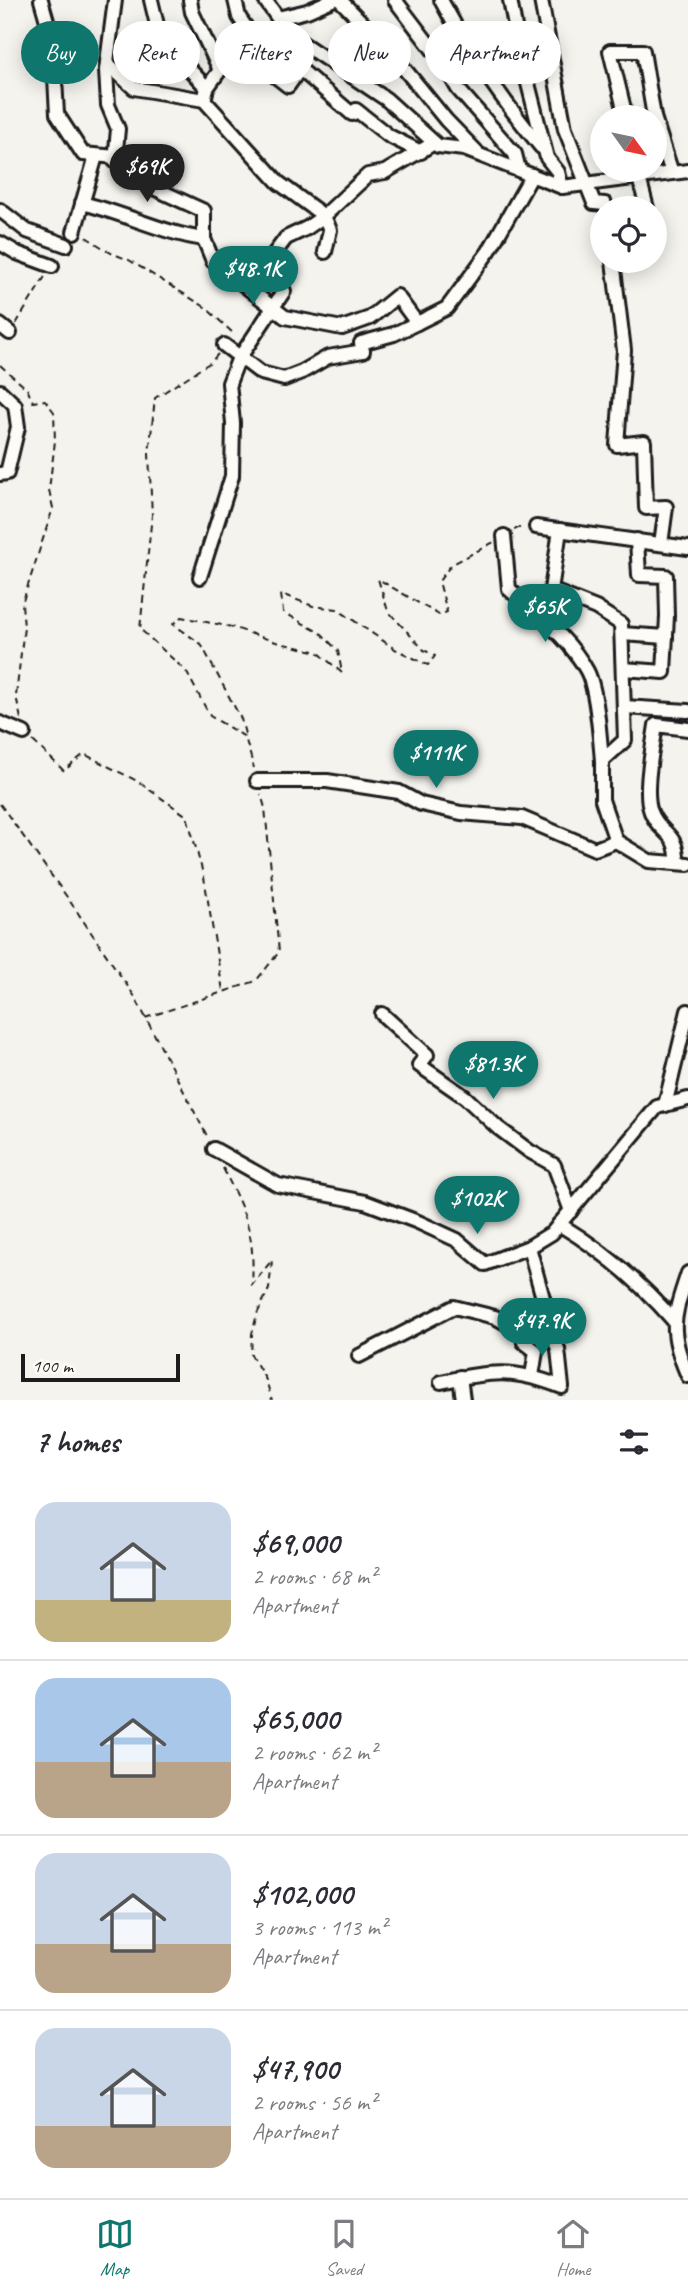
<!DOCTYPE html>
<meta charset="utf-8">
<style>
body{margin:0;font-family:Caveat,sans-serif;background:#f7f7f7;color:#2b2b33;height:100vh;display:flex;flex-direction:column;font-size:26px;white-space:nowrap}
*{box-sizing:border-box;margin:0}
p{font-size:23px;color:#7c7c81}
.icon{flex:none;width:38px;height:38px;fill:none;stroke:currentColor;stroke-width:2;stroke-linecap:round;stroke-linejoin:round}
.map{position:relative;height:1400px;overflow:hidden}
.details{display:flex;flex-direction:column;background:#fff;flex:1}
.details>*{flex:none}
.top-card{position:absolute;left:21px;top:21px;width:648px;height:63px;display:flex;gap:14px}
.needle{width:46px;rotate:123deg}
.buttons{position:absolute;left:590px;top:105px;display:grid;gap:14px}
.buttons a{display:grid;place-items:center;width:77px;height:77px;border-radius:50%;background:#fff;box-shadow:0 4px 18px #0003;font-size:35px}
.scale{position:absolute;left:21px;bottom:18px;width:159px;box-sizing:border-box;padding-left:7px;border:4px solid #1c1c1c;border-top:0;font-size:19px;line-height:24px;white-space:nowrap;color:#1c1c1c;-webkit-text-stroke:5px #fdfcf7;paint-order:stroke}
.price{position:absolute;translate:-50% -60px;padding:0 16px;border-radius:24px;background:#0f766e;color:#fff;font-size:23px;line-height:46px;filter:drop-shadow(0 2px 4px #0008)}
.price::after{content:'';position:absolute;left:50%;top:42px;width:21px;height:16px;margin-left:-10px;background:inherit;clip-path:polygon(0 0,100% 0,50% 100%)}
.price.active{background:#222;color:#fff}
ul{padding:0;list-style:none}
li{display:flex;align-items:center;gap:21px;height:175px;padding:0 35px}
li+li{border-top:2px solid #e1e1e2}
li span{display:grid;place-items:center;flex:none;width:196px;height:140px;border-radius:21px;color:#555}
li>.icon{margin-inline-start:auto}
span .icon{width:84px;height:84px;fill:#fffc;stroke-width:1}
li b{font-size:30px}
h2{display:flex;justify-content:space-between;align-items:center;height:84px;padding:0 35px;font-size:30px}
.tag{padding:0 24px;border-radius:32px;background:#fff;box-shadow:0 4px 18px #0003;font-size:24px;line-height:63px}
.tag.active{background:#0f766e;color:#fff}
.menu{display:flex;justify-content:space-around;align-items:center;height:98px;border-top:2px solid #e1e1e2;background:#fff;font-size:19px;color:#7c7c81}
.menu a{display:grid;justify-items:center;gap:4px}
.menu .active{color:#0f766e}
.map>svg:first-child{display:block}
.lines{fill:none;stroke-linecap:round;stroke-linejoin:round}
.minor-casing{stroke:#1c1c1c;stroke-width:18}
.path{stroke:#1c1c1c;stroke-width:2;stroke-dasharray:7 5;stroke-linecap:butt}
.minor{stroke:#fdfcf7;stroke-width:12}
</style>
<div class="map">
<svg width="688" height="1400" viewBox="0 0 688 1400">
<rect width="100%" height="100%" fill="#f4f3ee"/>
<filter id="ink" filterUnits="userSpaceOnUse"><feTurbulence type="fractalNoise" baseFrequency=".0143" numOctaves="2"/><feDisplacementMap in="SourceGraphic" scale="14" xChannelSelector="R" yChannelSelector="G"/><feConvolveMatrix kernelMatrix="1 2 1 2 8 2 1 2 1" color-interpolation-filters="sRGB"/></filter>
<g filter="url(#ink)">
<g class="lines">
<defs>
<g id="minor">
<path d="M41,0L53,42L57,114L83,154L116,157"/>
<path d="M115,0L106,70L108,105L118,129L115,161L156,189L204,211V239L213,261L285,317L342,328L370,318L397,296L417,323L447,308L489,251L532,175"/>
<path d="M151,0L158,29L176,55L207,88L204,100"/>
<path d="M190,0L192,12L220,70L207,88"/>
<path d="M235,0L239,17L264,54L256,61L288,86L300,69L352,114L356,110L389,136L421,152"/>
<path d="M265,0L290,35L386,99L438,146L464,149L562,187L688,171"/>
<path d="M340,0L389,50L446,120L476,151"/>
<path d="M395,0L443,63L458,89L515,154L519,170"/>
<path d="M441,0C469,53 503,101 541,147"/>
<path d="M510,0L519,48L547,158L558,172L562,187"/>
<path d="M541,0L565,129L594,203L605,204L606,208"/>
<path d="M278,18L307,11L332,0"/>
<path d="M107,63L134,88L204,100L279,183L324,216L330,230L325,252"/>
<path d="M626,117L610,51H643L654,117"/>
<path d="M654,117L672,173"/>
<path d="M637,170L647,208"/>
<path d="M82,203C124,213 162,233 204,239"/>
<path d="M0,210L27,231L66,245"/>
<path d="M74,232L96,156"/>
<path d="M0,243L17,253L52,266"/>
<path d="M613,261L624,350L617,445L644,442L646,508L666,507L661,544"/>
<path d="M0,325L10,333"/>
<path d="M224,345L261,373L284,379L302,372L328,357L363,351L361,343L394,334L417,323"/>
<path d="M0,391L15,405L18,427L7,473L0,474"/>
<path d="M536,527L688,548"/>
<path d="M560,530L551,590L596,608L621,624L625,740L602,761V800L616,841L649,861L688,864"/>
<path d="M504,536L509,589C536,614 569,637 587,671C597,690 600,738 602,761"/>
<path d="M200,577L232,476L233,423L229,383L238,360L284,291L259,274L286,238L307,228L324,216L368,175L385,172L434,143"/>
<path d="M622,634L666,637"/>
<path d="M623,669L664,672L667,616L666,576L639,575L637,540"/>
<path d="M624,707L688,711"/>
<path d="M0,723L24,733"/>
<path d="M257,781H327L399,792L421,804L461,813L522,818L595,849L616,841"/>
<path d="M677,863C678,830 660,836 651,812C643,791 653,748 656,725L688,729"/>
<path d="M382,1014L427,1055L419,1065L465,1097L497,1127L529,1151L554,1165L571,1211"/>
<path d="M665,1105L688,1011"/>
<path d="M214,1149L278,1185L365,1202L418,1222L457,1240L485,1264L529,1247L552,1233L657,1107L688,1099"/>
<path d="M559,1224C604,1251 641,1283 675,1322"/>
<path d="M688,1273C673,1318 668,1331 688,1376"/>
<path d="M359,1356L454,1307L495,1317L526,1334L524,1342L536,1351L532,1376"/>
<path d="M460,1377L463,1400"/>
<path d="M441,1382C492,1371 513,1368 562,1387L558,1349L549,1328L546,1309L529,1247"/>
</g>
</defs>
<!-- minor casing -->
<use href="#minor" class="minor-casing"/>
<!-- path -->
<g class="path">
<path d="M86,237L111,253L129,260L205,307L233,333L231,335"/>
<path d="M16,324L46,275"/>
<path d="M218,354L211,362L155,398L149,454L152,515L140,629L186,671L210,716L245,737L254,768"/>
<path d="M0,365L27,389L33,402L45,400L54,412L55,441L49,490L53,508L22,604L24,627L16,696L21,719"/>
<path d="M514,530L524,525"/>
<path d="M245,734L241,719L201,644L173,624L181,617L232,627L276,642L318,652L342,673L338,651L322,634L283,612L281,594L313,606L337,609L395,649L428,665L435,656L424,650L388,611L378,579L439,615L447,612L439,581L451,565L494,542"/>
<path d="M33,741L64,771L84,754L137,781L187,816L204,877L223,991"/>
<path d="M0,804L67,897L135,997L208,1138"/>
<path d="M145,1018L256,981L279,952L265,808L261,794"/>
<path d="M223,1168C246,1216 255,1231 252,1285L272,1260L269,1289L257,1314L252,1334L251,1355L266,1380L272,1400"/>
</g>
<!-- minor -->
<use href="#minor" class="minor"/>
</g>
</g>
</svg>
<div class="buttons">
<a><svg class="needle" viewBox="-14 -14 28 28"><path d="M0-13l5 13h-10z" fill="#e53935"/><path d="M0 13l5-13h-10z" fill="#7c7c81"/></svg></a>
<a><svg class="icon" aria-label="locate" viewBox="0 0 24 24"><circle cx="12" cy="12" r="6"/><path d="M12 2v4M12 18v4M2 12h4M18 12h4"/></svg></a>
</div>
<div class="scale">100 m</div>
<b class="price active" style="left:147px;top:204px">$69K</b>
<b class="price" style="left:253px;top:306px">$48.1K</b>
<b class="price" style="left:545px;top:644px">$65K</b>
<b class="price" style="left:436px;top:790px">$111K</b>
<b class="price" style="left:493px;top:1101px">$81.3K</b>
<b class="price" style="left:477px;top:1236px">$102K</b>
<b class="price" style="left:542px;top:1358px">$47.9K</b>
<div class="top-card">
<a class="tag active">Buy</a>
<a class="tag">Rent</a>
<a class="tag">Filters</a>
<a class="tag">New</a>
<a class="tag">Apartment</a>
</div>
</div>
<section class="details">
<h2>7 homes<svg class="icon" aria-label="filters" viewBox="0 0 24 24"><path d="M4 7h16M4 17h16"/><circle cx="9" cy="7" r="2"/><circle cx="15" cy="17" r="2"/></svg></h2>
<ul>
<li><span style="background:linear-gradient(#c9d6e8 70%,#c2b280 0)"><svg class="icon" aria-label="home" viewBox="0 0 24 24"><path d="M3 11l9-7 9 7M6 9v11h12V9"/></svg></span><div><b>$69,000</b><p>2 rooms · 68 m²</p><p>Apartment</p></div></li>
<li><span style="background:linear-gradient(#a9c7e8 60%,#b9a48a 0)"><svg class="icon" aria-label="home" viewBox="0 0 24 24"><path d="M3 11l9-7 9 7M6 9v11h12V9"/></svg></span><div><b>$65,000</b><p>2 rooms · 62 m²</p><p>Apartment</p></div></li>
<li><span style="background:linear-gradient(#c9d6e8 65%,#b9a48a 0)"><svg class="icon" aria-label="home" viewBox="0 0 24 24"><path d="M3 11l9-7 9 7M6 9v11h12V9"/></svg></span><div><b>$102,000</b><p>3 rooms · 113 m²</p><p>Apartment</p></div></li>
<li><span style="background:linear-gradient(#c9d6e8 70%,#b9a48a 0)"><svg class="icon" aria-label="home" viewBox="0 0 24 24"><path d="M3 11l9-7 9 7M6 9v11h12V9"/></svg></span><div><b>$47,900</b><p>2 rooms · 56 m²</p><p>Apartment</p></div></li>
</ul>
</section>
<nav class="menu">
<a class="active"><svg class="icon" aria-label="map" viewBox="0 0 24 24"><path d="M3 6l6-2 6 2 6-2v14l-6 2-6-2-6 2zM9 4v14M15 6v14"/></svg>Map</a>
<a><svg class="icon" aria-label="saved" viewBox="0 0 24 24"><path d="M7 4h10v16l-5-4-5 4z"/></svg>Saved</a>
<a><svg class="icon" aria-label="home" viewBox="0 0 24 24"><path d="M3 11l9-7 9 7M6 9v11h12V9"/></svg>Home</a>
</nav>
